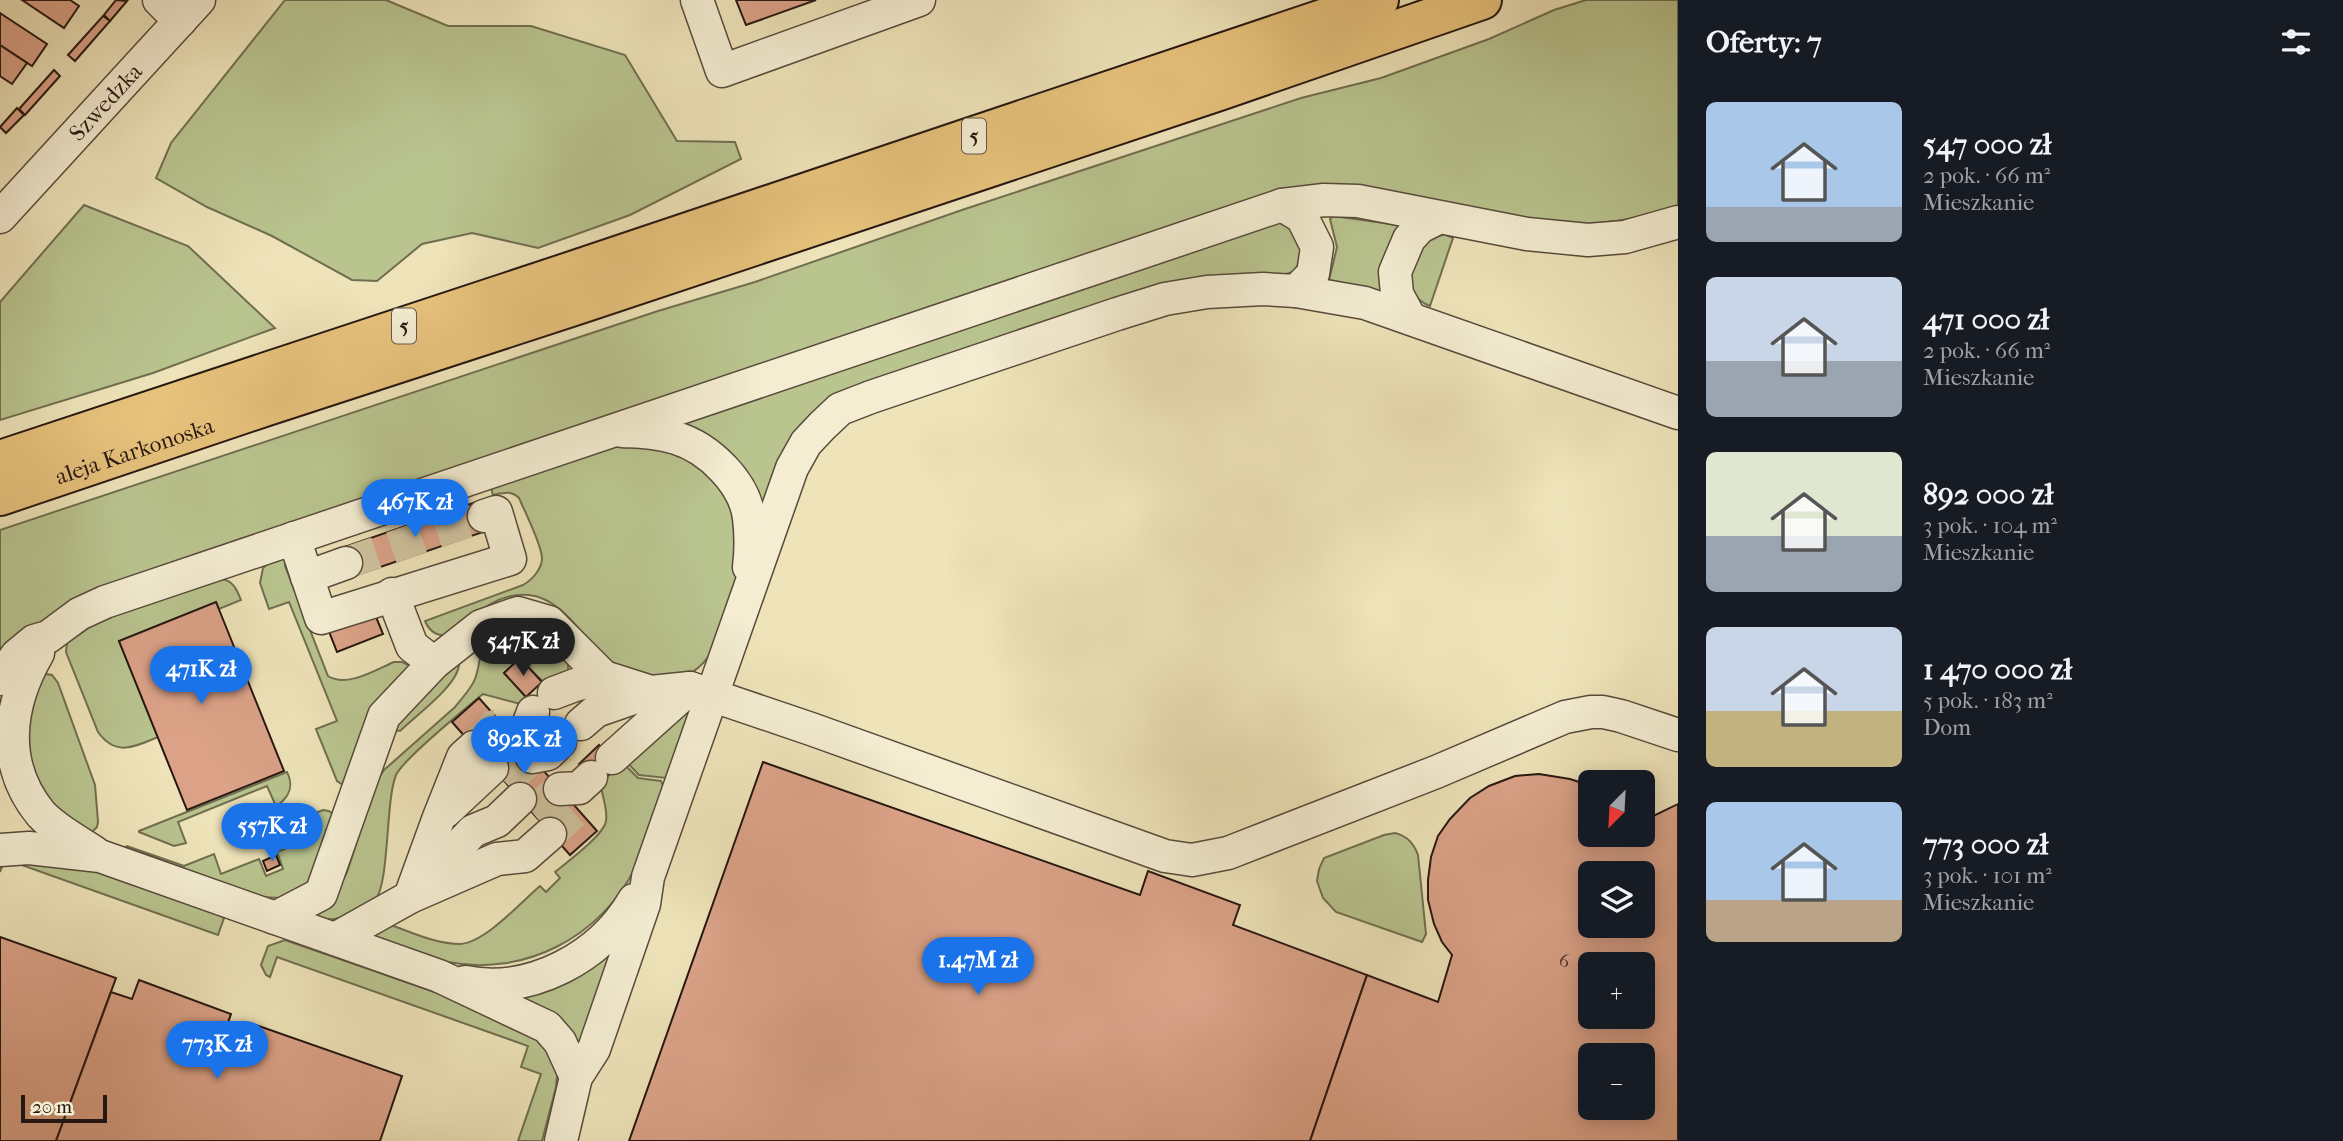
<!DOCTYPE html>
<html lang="pl">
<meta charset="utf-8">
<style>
body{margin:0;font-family:"IM FELL French Canon",serif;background:#20242c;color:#f1f3f6;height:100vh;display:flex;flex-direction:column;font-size:26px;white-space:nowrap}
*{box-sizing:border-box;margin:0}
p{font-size:23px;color:#9ea1a6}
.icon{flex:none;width:38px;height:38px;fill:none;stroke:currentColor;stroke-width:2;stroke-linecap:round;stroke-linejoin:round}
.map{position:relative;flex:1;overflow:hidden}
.drawer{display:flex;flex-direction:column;background:#171b24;width:665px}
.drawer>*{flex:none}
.needle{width:46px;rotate:204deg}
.controls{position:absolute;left:1578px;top:770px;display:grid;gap:14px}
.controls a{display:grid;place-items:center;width:77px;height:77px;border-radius:10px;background:#171b24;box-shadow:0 4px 18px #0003;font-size:35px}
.scale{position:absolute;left:21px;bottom:18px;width:86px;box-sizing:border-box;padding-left:7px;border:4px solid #261711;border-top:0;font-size:19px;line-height:24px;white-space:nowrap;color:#261711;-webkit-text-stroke:5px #f4edd2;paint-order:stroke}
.price{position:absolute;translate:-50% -60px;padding:0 16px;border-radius:24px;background:#1a73e8;color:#fff;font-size:23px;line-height:46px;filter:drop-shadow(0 2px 4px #0008)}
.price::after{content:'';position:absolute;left:50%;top:42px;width:21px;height:16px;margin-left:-10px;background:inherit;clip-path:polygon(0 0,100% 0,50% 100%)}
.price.on{background:#222;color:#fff}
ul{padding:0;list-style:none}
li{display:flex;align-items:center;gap:21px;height:175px;padding:0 28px}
li span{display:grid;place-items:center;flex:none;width:196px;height:140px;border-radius:10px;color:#555}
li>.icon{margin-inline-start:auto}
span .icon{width:84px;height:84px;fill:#fffc;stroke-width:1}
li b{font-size:30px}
h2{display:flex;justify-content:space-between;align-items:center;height:84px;padding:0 28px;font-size:30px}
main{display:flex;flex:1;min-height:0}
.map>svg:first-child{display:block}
.green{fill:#b9c48f;stroke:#706e50;stroke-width:2}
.building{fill:#dba288;stroke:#261711;stroke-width:2;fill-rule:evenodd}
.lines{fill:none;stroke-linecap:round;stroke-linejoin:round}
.minor-tunnel{stroke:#d0c4a0;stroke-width:32;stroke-dasharray:32 16;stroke-linecap:butt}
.minor-casing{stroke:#584a3b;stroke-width:35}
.major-casing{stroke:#261711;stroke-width:42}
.minor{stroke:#f4edd2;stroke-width:32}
.major{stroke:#e7c27c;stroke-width:38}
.labels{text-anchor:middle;stroke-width:7;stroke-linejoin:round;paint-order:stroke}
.number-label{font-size:19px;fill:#533a2f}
.shield{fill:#f4edd2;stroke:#64574b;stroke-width:2}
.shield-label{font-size:21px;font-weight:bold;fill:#261711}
.street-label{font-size:23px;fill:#261711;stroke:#f4edd2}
</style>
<main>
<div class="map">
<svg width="1678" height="1141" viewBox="0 0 1678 1141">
<rect width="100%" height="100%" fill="#eee3b9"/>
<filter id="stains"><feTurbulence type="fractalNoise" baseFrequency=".00286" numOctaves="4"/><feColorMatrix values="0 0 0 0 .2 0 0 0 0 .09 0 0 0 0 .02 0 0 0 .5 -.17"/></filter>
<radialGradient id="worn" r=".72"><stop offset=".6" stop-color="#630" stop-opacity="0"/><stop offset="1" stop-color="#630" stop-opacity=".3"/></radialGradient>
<!-- green -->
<g class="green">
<path d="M285,0H386L448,26H531L625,55L677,141L735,142L741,159L630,215L538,248L472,233L422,244L377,281L352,280L272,236L207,207L156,178L171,143Z"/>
<path d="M1586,0H1678V206C1644,218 1613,222 1577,225L1289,188L1208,213L111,584L70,601L36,627L0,665V530L658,311L755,282L962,210L1301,98L1381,78L1489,39L1554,10Z"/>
<path d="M84,205L188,246L275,328L153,373L0,420V302Z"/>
<path d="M1333,216L1399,225L1403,229L1383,293L1329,280L1337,247L1330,219Z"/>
<path d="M1281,222L1288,225L1303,242L1302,259L1293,272L816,411L784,449L763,505L759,504L684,426L688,421Z"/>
<path d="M1444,234L1453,238L1430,306C1399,294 1413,266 1422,242Z"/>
<path d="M620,445L687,452L717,479L733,503L744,563L713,649C703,668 684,682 661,680C653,679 643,674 635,672C627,669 617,667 610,662C584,641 565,599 529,595C496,592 473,616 450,636C438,636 430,633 425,621L523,585C532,580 542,569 542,558C541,543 525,512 519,498C511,490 503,493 493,495L491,488Z"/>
<path d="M287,556L285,566L328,676C347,688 375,670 394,662H402L412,667L348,784L343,785L337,781L316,729L337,721L289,602L269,609L260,583L263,568L269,563Z"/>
<path d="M221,579C233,580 237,590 241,600L219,609L216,602L119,641L158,737C134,747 116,757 98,732L66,652L67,643L94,624L110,616Z"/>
<path d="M528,619L568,662V671L551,689L519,659L504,673L526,697L523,700L528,706L483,694C465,709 404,758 396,775C385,802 390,887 374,901C368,907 358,910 350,914C338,919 327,923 315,914L338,889L347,872L377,780L384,770L455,707C462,698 471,689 475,679C480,666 479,652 486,639Z"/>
<path d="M455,663H459C460,684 415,716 400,731L394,730L398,718Z"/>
<path d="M40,673L52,675L58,683L95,785L98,822L97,827L92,832L54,814L22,753Z"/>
<path d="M693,705L666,778L639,775L622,757Z"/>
<path d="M622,762L638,778L661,781L664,788C655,814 647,843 635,868C601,937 524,977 448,962C422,957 397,945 372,936L385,923C409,931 435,944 460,944C485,943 521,902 540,886L546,892L560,878L555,872C567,862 604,835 606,821C608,810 602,794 600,783Z"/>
<path d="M287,772C294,786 290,796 278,805L275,804L267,786L178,822L186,843L174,846L139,832V831Z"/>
<path d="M323,810L329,811L335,816L313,883L280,898L261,897L125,847L127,846L184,866L214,854L221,874L259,859L266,876L283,869L277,852L292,846L283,826Z"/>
<path d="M1395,833C1408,836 1414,844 1418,855L1426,934L1422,942L1336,912L1323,898L1317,881L1319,869L1324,858L1384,835Z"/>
<path d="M0,858L78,865L215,913L224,918L218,935L5,859L0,872Z"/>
<path d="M285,940L532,1026L558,1065L556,1087L542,1141H518L541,1074L521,1067L528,1046L277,957L270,977L266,975L261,965L268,946Z"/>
<path d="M612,949L579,1046C559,1019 553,1010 521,998L522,992Z"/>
</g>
<!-- building -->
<g class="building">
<path d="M22,0H70L79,6L64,28Z"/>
<path d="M116,0L127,1L110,21L104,15Z"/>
<path d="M736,0H816L746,25Z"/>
<path d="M0,13L47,44L32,66L0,45Z"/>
<path d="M103,16L110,21L75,61L68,55Z"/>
<path d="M0,45L27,63L12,84L0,76Z"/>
<path d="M54,70L60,76L25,115L19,109Z"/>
<path d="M17,108L24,115L6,133L0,127Z"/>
<path d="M479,501L489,530L351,577L341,548Z"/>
<path d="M216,602L284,771L187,810L119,641Z"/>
<path d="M374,612L383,634L337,652L328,629Z"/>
<path d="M520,658L542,682L526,697L504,673Z"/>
<path d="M479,698L597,831L570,855L452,722Z"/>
<path d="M599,745L618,766L598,785L579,764Z"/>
<path d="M763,762L1140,895L1148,871L1240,905L1233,925L1367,975L1310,1141H629Z"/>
<path d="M1539,774L1570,779L1591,786V835H1643V821L1678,804V1141H1310L1367,975L1438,1002L1452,955L1442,942L1434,924L1428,900V880L1431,857L1438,836L1450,819L1470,798L1489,786L1515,776ZM1591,873H1643V926H1591ZM1591,964H1643V1017H1591ZM1591,1055H1643V1108H1591Z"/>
<path d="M276,855L280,865L267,871L263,861Z"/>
<path d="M0,937L116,978L56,1141H0Z"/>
<path d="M139,980L231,1014L226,1028L251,1038L256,1025L402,1076L380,1141H56L111,992L132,999Z"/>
</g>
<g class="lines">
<!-- minor-tunnel -->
<g class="minor-tunnel">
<path d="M346,563L484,516"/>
<path d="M474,747L494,726L503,724"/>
<path d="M506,783L532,757"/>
<path d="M532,812L560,789"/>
<path d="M550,834L578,809"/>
</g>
<defs>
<g id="minor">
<path d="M159,0L180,21"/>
<path d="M697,0L722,71L919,0"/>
<path d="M1282,205L1302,217L1317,247L1313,274L1296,291"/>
<path id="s1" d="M0,217L199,0"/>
<path d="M1410,318L1397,294L1395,272L1409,239L1420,227L1438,218"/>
<path d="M622,431C641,432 658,432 676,438C709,448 745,483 749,518C751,534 751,551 749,567"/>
<path d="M294,538L321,618L510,559L496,512L484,516"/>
<path d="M307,577L346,563"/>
<path d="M392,594L412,646L434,663"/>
<path d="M38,653C8,705 0,764 41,814C56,830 76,840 94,852"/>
<path d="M0,679L17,655L34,641L48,637L79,614L105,602L1282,205L1324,200L1358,201L1527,234L1588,240L1625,237L1678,222"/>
<path d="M554,693L575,685L604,677"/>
<path d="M581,724L596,711L651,692"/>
<path d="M518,742L524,736L533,712"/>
<path d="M532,757L548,754L560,742"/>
<path d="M612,758L690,688"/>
<path d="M560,789L579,788L591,777"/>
<path d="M446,811L492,768"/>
<path d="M0,850L29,848L100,856L439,976L547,1027L560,1042L576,1077"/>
<path d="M421,886L473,831L497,821L520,799"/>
<path d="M410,897L438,820L463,757L474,747"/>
<path d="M275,918L321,894L384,716L434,663L481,626L518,613L549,622L604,677L651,692L690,688L811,729L1165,856L1192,860L1228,853L1436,772L1565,717L1591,712H1603L1621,716L1678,735"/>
<path d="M335,939L410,897L497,859L525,856L550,834"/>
<path d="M465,982C531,995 601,957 634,900"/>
<path d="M561,1141L576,1077L594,1049L644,904L648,877L792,468L806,443L822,426L840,409L871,397L1117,314L1165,299L1207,292L1263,289L1296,291L1365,303L1678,413"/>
</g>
<g id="major">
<path d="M0,460L569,272L1379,0"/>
<path id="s2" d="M0,496L267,406L580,304L1219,91L1482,0"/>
</g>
</defs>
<!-- minor casing -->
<use href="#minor" class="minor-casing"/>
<!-- major casing -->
<use href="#major" class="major-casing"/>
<!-- minor -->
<use href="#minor" class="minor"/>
<!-- major -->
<use href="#major" class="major"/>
</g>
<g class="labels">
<!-- number labels -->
<g class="number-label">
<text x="1564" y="967">6</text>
</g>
<!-- shield labels -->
<g class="shield">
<rect x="962" y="118.5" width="24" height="35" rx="5"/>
<rect x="392" y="308.5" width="24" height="35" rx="5"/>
</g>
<g class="shield-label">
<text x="974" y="143">5</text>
<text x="404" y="333">5</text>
</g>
<!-- street labels -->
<g class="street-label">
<text dy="8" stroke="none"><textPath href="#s1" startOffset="156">Szwedzka</textPath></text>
<text dy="8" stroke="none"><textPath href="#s2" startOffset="142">aleja Karkonoska</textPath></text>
</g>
</g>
<rect width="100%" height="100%" filter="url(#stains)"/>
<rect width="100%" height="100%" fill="url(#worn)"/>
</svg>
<div class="controls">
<a><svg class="needle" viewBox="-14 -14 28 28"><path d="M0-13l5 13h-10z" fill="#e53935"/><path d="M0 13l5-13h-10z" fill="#9ea1a6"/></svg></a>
<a><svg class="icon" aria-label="layers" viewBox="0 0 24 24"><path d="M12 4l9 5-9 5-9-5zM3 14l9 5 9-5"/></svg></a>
<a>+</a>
<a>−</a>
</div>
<div class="scale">20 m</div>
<b class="price" style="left:415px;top:539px">467K zł</b>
<b class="price on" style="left:523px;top:678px">547K zł</b>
<b class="price" style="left:201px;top:706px">471K zł</b>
<b class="price" style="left:524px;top:776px">892K zł</b>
<b class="price" style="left:272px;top:863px">557K zł</b>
<b class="price" style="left:978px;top:997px">1.47M zł</b>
<b class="price" style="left:217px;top:1081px">773K zł</b>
</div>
<section class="drawer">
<h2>Oferty: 7<svg class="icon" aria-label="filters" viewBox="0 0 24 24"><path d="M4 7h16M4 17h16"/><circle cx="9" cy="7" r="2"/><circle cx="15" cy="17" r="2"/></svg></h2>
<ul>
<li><span style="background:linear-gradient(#a9c7e8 75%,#9aa5b1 0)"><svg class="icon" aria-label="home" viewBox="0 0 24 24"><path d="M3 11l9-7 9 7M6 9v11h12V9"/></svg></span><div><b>547 000 zł</b><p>2 pok. · 66 m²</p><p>Mieszkanie</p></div></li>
<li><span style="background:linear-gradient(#c9d6e8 60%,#9aa5b1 0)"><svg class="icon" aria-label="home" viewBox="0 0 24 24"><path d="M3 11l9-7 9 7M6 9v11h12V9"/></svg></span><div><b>471 000 zł</b><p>2 pok. · 66 m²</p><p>Mieszkanie</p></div></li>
<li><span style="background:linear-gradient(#dfe7d0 60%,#9aa5b1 0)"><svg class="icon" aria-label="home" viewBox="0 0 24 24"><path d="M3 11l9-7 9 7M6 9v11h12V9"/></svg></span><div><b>892 000 zł</b><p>3 pok. · 104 m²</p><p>Mieszkanie</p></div></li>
<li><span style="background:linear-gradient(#c9d6e8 60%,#c2b280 0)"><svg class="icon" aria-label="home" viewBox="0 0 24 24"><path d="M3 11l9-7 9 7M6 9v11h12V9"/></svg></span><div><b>1 470 000 zł</b><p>5 pok. · 183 m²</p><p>Dom</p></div></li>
<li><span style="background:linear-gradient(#a9c7e8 70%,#b9a48a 0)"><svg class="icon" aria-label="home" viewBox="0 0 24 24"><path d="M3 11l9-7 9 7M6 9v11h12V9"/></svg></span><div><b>773 000 zł</b><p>3 pok. · 101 m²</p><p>Mieszkanie</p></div></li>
</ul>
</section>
</main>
